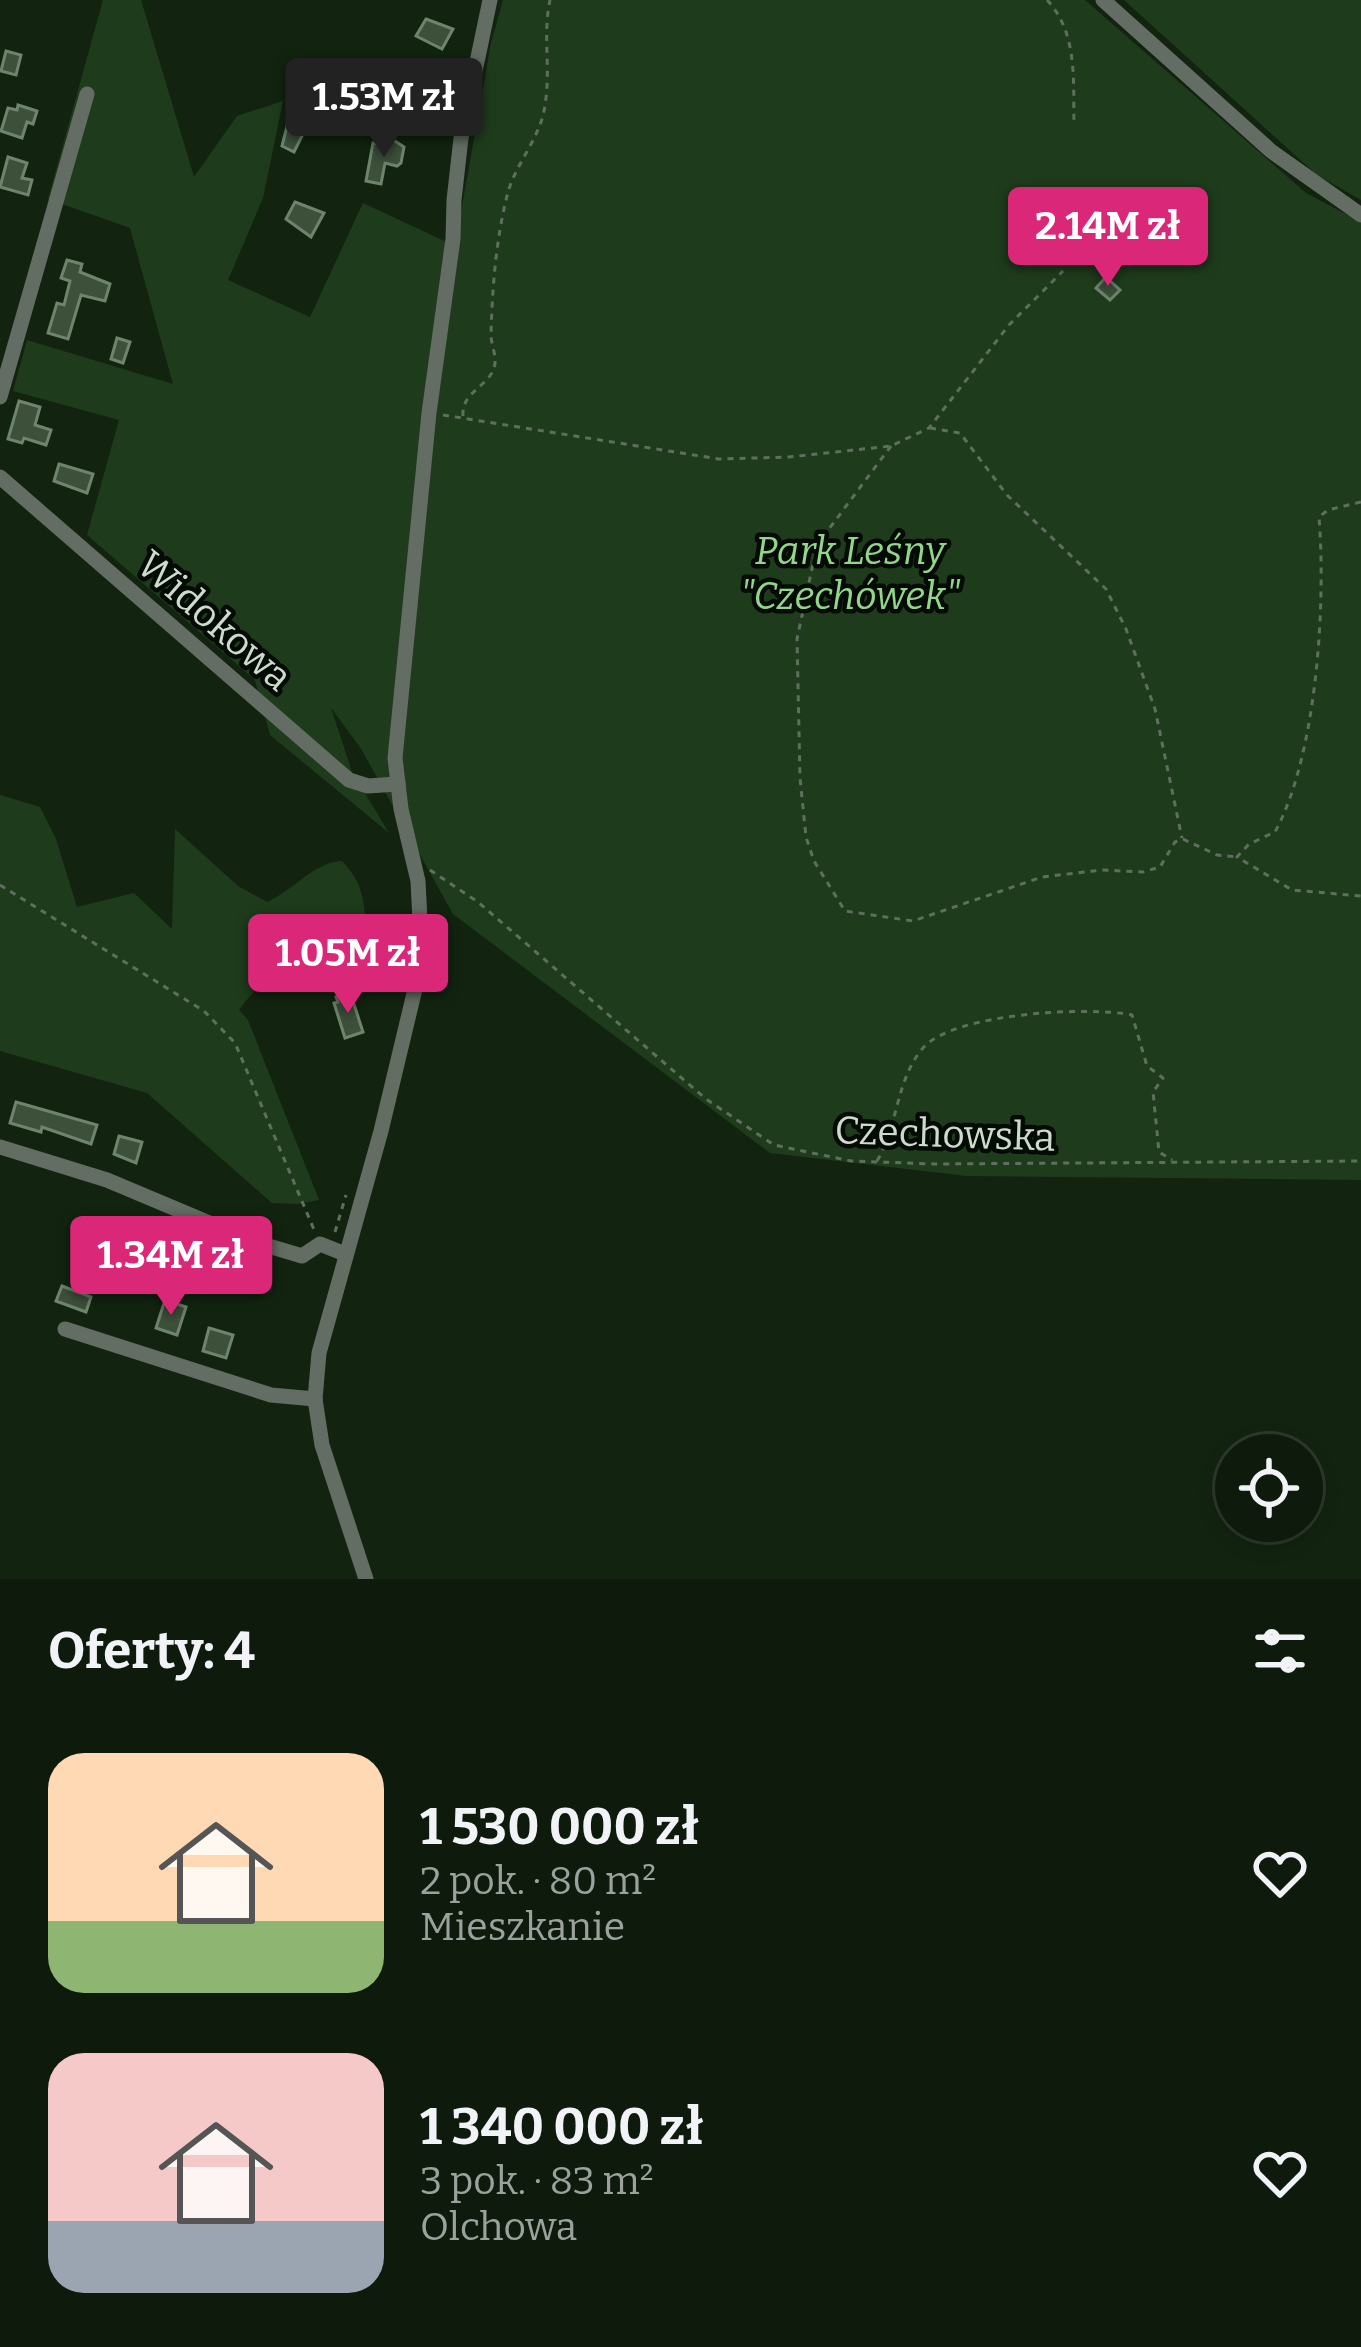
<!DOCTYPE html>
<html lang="pl">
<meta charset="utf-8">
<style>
body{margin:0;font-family:Bitter,serif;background:#1c281a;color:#f1f3f6;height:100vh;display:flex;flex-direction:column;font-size:45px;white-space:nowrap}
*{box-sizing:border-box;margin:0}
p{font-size:39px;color:#9ba19d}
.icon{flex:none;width:66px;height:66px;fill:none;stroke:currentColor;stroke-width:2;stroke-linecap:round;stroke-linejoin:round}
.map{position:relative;height:1579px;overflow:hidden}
.sheet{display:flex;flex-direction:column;background:#0e1b0c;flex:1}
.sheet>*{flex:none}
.buttons{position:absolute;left:1215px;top:1434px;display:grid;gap:24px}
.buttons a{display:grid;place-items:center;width:108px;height:108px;border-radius:50%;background:#0e1b0c;box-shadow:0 6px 18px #0003,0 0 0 3px #2e392d;font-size:60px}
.price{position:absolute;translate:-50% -102px;padding:0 27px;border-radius:12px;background:#db2777;color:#fff;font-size:39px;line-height:78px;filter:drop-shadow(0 3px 6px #0008)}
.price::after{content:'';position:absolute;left:50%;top:72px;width:36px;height:27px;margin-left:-18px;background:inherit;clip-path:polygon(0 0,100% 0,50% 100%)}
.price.active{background:#222;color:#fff}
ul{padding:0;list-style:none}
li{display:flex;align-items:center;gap:36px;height:300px;padding:0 48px}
li span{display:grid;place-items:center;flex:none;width:336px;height:240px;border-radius:36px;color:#555}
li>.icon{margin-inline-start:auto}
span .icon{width:144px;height:144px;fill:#fffc;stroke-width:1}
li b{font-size:51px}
h2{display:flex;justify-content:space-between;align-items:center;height:144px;padding:0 48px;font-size:51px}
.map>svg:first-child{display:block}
.green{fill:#1e3c1c}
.building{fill:#3c503a;stroke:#6e846c;stroke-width:3}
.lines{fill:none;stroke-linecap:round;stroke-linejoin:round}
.path{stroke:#5f6f5e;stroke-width:3;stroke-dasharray:6 6;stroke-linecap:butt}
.minor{stroke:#646d63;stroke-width:15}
.labels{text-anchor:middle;stroke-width:9;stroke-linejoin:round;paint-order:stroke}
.park-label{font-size:39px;font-style:italic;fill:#92d58b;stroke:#040b04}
.street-label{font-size:39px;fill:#cedacd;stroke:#040b04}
</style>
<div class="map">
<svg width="1361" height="1579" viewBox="0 0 1361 1579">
<rect width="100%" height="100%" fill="#122410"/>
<!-- green -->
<g class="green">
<path d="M103,0H141L194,177L237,116L283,101L263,198L228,280L310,317L363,203L455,246L491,43L503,0H1085L1306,193L1361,222V1180L967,1176L770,1153L453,914L360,747L331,708L352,772L389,833L270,735L255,680L87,535L119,420L13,391L27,340L173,384L130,228L48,199Z"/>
<path d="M1124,0H1361V200L1317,175Z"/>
<path d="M0,795L40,807L56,839L77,907L134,893L172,929L175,829L238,886L267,902C293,891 314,862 342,861C361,881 363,895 366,922C352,941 327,963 305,973C269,991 268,970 239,1010L248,1020L319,1200L298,1204L272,1203L147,1093L0,1051Z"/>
</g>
<!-- building -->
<g class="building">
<path d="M426,19L453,29L442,49L416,36Z"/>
<path d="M6,51L21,55L16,75L1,71Z"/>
<path d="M417,66L429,74L432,70L444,76L432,95L407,81Z"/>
<path d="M344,84L367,89L363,109L355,108L352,122L336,119Z"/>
<path d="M296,91L309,94L307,107L315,109L314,114L319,115L315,132L305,130L294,152L282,146Z"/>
<path d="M18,105L37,111L33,124L27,122L22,138L1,131L8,108L17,110Z"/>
<path d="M392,139L404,147L401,163L397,166L385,163L381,184L366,181L373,143L383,145Z"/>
<path d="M8,157L27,163L22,178L32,180L28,195L0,187Z"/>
<path d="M295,202L324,213L311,237L286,219Z"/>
<path d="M67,260L82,264L80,272L110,284L105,301L81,295L68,339L48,333L57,303L64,305L70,281L61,278Z"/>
<path d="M1106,277L1120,290L1110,300L1096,288Z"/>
<path d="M117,338L130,342L123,363L111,359Z"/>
<path d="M19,401L40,407L35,425L51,430L46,445L24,438L22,443L8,439Z"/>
<path d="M59,464L93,474L87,493L54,481Z"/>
<path d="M350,992L363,1032L345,1038L334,1003L338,1002L336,997Z"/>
<path d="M16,1102L97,1125L91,1144L42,1127L41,1132L10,1123Z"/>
<path d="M119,1136L142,1142L136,1163L114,1154Z"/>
<path d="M62,1286L91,1297L86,1312L56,1301Z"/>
<path d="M165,1300L186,1307L177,1335L156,1328Z"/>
<path d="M209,1328L233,1335L226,1358L203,1351Z"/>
</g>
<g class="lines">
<!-- path -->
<g class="path">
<path d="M1047,0C1078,33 1073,80 1074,123"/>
<path d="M443,415L719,459L789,457L891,446L929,428L1009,325L1063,271"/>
<path d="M463,416C461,390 493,386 495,363C496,354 491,344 491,335C492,291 496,239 507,196C514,166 538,141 544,111C552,69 542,39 550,0"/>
<path d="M930,428L960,433L1007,495L1106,589L1126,629L1155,709L1182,838"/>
<path d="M891,446L817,545L797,639L800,778L806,837L814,861L845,911L913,921L1042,877L1102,870L1143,872L1160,867L1175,842L1183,839L1217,855L1237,857"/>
<path d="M1361,502L1328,510L1319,517C1326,604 1317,755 1275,832L1249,844L1237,857L1292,890L1361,896"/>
<path d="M430,870L478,902L706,1099L774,1145L851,1161L935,1164L1361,1161"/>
<path d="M0,885L204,1011L235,1043L315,1232"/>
<path d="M877,1161C898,1126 896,1079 923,1048C953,1013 1088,1006 1132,1015L1147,1066L1163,1078L1153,1092L1159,1152L1172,1160"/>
<path d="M335,1232L346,1195"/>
</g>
<!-- minor -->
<g class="minor">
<path d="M1103,0L1271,151L1361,215"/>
<path d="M0,397L87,94"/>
<path d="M0,477L349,780L368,786L398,784"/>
<path d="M0,1147L107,1180L252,1241L302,1256L320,1244L345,1254"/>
<path d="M65,1329L271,1395L315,1399"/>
<path d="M366,1579L322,1445L315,1399L319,1353L381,1131L422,960L418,881L401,809L395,758L429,413L453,239L454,200L461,138L490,0"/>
</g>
</g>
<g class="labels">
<!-- park labels -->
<g class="park-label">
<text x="850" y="564">Park Leśny<tspan x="850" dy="45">"Czechówek"</tspan></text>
</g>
<!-- street labels -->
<g class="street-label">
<text transform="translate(215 620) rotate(41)" y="14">Widokowa</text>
<text transform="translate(945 1133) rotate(2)" y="14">Czechowska</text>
</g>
</g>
</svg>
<div class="buttons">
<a><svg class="icon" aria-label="locate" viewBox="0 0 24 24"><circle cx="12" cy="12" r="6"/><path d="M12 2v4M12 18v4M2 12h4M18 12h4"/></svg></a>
</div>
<b class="price active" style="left:384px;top:160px">1.53M zł</b>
<b class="price" style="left:1108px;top:289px">2.14M zł</b>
<b class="price" style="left:348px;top:1016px">1.05M zł</b>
<b class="price" style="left:171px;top:1318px">1.34M zł</b>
</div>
<section class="sheet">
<h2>Oferty: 4<svg class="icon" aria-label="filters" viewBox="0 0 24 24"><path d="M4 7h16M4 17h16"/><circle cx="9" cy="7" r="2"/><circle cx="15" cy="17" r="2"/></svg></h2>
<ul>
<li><span style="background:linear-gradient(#ffd9b3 70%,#8fb573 0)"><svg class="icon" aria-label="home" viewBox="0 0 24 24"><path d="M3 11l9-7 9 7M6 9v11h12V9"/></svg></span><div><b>1 530 000 zł</b><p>2 pok. · 80 m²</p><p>Mieszkanie</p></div><svg class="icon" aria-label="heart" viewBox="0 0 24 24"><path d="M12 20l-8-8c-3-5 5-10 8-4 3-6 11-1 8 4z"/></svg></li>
<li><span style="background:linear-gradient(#f6c9c9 70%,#9aa5b1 0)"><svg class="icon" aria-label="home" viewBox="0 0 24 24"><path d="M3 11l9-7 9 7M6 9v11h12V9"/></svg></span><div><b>1 340 000 zł</b><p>3 pok. · 83 m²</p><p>Olchowa</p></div><svg class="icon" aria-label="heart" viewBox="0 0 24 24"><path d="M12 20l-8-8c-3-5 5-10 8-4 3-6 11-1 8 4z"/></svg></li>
</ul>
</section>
